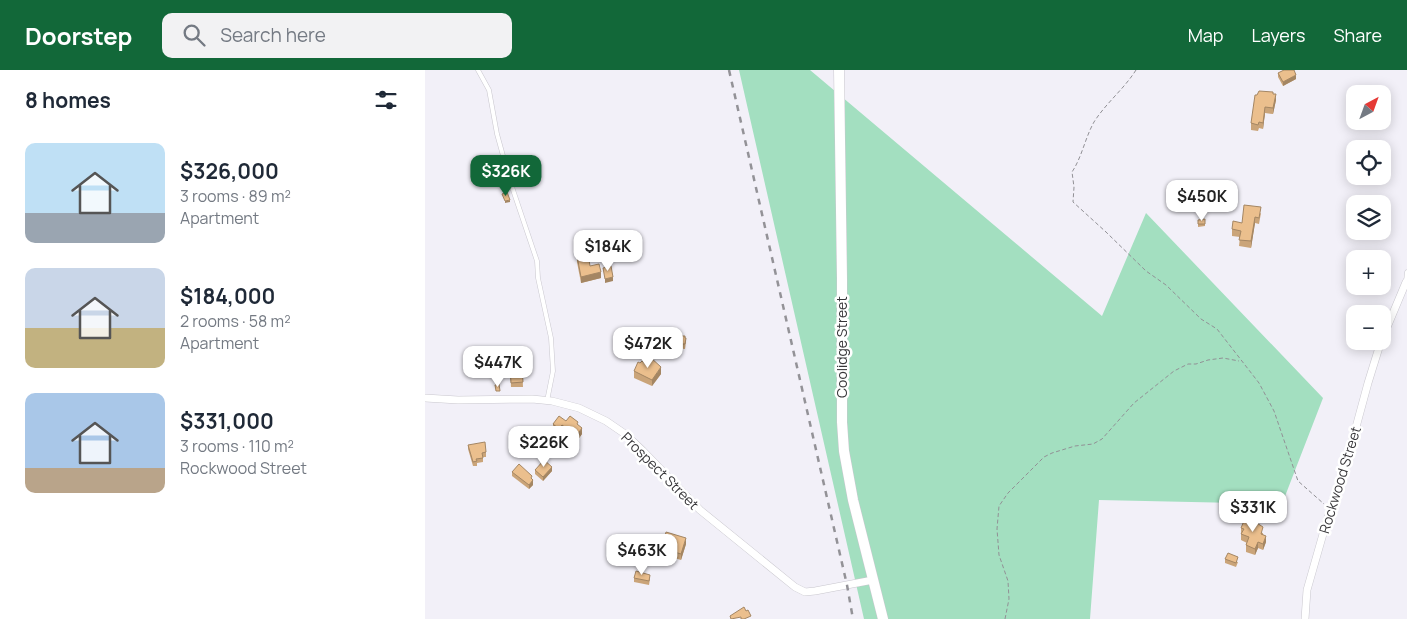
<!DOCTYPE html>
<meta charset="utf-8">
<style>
body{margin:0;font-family:Manrope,sans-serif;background:#f2f2f3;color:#1f2937;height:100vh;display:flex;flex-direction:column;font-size:19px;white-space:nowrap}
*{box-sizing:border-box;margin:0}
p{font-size:16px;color:#747a83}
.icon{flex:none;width:28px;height:28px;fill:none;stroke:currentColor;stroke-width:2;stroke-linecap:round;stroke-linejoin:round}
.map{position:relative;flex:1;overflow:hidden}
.sheet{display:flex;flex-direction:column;background:#fff;width:425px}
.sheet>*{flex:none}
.needle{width:32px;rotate:41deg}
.buttons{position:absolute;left:921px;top:15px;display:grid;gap:10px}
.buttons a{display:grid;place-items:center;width:45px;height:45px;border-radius:10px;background:#fff;box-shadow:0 2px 12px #0003;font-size:25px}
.price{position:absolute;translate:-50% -42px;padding:0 11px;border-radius:10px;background:#fff;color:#222;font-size:16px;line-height:32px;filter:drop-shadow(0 1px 2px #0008)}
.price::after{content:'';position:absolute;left:50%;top:30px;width:15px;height:11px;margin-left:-8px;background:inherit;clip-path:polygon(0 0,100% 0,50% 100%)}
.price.active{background:#126839;color:#fff}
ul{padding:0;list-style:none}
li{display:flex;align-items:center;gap:15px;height:125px;padding:0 25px}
li span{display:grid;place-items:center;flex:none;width:140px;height:100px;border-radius:10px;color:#555}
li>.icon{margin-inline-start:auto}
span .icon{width:60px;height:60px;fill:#fffc;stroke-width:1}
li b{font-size:21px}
h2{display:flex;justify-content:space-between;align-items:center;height:60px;padding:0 25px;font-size:21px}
header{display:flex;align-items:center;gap:30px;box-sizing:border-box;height:70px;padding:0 25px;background:#126839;color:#fff}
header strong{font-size:24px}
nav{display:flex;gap:28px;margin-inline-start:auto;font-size:18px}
.search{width:350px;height:45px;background:#f2f2f3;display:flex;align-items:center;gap:12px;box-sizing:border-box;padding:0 18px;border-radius:10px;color:#747a83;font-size:19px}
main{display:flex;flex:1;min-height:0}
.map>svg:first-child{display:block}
.green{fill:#a3dfc0}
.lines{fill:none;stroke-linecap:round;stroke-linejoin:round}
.lane-casing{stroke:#c9c7ce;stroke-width:5}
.street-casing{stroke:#c9c7ce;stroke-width:8}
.secondary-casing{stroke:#c9c7ce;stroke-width:11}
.path{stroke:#919095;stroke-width:1;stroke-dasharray:4 2.5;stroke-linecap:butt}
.lane{stroke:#fff;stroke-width:4}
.street{stroke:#fff;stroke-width:7}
.secondary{stroke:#fff;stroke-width:10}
.rail{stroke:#939297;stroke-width:2.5;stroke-dasharray:6 6;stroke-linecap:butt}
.wall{fill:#caa479}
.shaded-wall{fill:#a48663}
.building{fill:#ebbf8d;stroke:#a48663}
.labels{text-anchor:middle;stroke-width:5;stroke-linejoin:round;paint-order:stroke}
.street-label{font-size:14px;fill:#373639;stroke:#fff}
</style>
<header>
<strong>Doorstep</strong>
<div class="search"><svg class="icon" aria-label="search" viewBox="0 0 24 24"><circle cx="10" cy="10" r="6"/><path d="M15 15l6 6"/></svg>Search here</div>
<nav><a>Map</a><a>Layers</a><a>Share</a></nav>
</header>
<main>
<section class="sheet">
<h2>8 homes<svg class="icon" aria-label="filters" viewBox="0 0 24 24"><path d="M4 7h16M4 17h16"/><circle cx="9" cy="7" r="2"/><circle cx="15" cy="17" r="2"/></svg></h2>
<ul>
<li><span style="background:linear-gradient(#bfe0f5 70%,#9aa5b1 0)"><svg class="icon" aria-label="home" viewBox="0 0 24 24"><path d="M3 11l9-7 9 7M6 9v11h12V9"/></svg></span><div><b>$326,000</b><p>3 rooms · 89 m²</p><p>Apartment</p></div></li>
<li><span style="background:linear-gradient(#c9d6e8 60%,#c2b280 0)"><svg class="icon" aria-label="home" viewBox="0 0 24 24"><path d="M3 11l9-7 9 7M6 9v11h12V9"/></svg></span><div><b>$184,000</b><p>2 rooms · 58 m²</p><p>Apartment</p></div></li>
<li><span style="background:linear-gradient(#a9c7e8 75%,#b9a48a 0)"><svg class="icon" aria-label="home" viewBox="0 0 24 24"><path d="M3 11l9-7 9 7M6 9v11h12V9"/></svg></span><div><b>$331,000</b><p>3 rooms · 110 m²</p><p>Rockwood Street</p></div></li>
</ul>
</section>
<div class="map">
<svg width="982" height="549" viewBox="0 0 982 549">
<rect width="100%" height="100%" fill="#f2f0f8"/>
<!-- green -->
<path class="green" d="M314,0H385L677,246L721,143L898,328L857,434L674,430L665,549H439Z"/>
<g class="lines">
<defs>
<g id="lane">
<path d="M53,0L64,20L72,64L85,111L112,191L113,208L126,268L128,301L122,331"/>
<path d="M981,212L982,202"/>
</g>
<g id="street">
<path d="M958,267L981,212"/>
<path d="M0,328L33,330L107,329L127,331L154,338L181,351L200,364L218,381L275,440L370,517L380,522L390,521L448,510"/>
<path d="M880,549L882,520L902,450L918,405L943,313L956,271"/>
</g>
<path id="secondary" d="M414,0L417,209V352L419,381L428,430L458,549"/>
</defs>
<!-- lane casing -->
<use href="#lane" class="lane-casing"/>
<!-- street casing -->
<use href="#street" class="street-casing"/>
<!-- secondary casing -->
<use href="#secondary" class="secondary-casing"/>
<!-- path -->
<g class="path">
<path d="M711,0C699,19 681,33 669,52C660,68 657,87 647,102L649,117L648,132L681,162L721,201L741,215L776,249L792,259L834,313L849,341L873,411L899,434"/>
<path d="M580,549L584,529L583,511L574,485L572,459L574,436L583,423L619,387L627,383L650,376L668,374L677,369L709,333L749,301L763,294H771L783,290L798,288L814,291"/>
</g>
<!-- lane -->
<use href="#lane" class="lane"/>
<!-- street -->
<use href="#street" class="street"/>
<!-- secondary -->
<use href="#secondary" class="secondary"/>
<!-- rail -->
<path class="rail" d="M304,0L422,515L428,549"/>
</g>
<!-- wall -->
<g class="wall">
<path d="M853,3L871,9L858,16L853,7Z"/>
<path d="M848,24L851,30L848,44L840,43L838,59L834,58L833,61L826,60V53Z"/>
<path d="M836,143L834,154L830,153L826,178L814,176L815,167L807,166V159L817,153Z"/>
<path d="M780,149V156L773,157V150Z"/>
<path d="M152,186L165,196L176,208L156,213L152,192Z"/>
<path d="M249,266L260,268L261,272L260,279L249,278Z"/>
<path d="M97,296L98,317H86L85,297Z"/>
<path d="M209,301L236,304L227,316L209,308Z"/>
<path d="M128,354L153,355L157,364L149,375L144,371V366L137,361L134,365L128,361Z"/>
<path d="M43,375L61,382V387H58V392L52,393V396H48L43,379Z"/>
<path d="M110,400L127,401L118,411L110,404Z"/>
<path d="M87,402L107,410L108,415L104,419L87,406Z"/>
<path d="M816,458L838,463V464L841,472L838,480L833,478L830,485L821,482V475L822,473L816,470Z"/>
<path d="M261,474L256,490L246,487V482L238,481V475Z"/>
<path d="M800,489L813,492L811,497L800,493Z"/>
<path d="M209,508L225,509L224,515L209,512Z"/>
</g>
<!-- shaded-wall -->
<g class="shaded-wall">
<path d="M871,5V9L858,16V12Z"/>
<path d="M851,24V30L848,44V38Z"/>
<path d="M840,37V43L838,59V53Z"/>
<path d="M85,130V132L80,133V131Z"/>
<path d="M830,147V153L826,178V171Z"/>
<path d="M176,202V208L156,213V207Z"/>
<path d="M188,207V211L180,213V209Z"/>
<path d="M236,297V304L227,316V310Z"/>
<path d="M137,355V361L134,365V359Z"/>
<path d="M157,358V364L149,375V369Z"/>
<path d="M127,397V401L118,411V407Z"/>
<path d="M108,410V415L104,419V415Z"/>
<path d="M841,466V472L838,480V474Z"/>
<path d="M261,468V474L256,490V484Z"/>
<path d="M833,472V478L830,485V479Z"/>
</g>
<!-- building -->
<g class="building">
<path d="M859,0H869L871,5L858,12L853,3Z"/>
<path d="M834,21L848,22V24H851L848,38L840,37L838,53L834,52L833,55L826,53L830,25H832Z"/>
<path d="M82,122L85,130L80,131L77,124Z"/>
<path d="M819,135L836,137L834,148L830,147L826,171L814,170L816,161L807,159L808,151L817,153Z"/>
<path d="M780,149V154H773V150Z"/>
<path d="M163,184L165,196L174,194L176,202L156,207L152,186Z"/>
<path d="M186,196L188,207L180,209L178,198Z"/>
<path d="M249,266H260V268H261L260,274H249Z"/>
<path d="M225,287L236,297L227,310L209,301L213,292L215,293L217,291L220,293Z"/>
<path d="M97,296L98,312L86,313L85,297Z"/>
<path d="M74,314L75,321H71L70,315Z"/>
<path d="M134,346L141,351L145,346L153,352L152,354L157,358L149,369L144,365L146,362L137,355L134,359L128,354Z"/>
<path d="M60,372L61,382L57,383L58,388L51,389L52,391L48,392L43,375Z"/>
<path d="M119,390L127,397L118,407L110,400Z"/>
<path d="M94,394L107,406L106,408L108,410L104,415L87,402Z"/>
<path d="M821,446L838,457L836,464L841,466L838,474L833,472L830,479L821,475L824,467L816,464L819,459L816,458Z"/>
<path d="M241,462L261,468L256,484L246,481L248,475H238Z"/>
<path d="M803,483L813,487L811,493L800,489Z"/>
<path d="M211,501L225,505L224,511L209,508Z"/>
<path d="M319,537L321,541L323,540L326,546L319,549H316V547L306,549L305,546Z"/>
</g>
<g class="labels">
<!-- street labels -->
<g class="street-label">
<text transform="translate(417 277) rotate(-90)" y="5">Coolidge Street</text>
<text transform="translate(235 401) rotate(45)" y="5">Prospect Street</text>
<text transform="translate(915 410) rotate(-73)" y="5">Rockwood Street</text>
</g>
</g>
</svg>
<div class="buttons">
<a><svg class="needle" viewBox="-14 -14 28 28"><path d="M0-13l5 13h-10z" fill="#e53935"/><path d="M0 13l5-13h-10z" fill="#747a83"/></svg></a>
<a><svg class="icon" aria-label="locate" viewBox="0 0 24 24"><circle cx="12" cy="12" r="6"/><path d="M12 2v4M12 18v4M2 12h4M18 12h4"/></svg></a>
<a><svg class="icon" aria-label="layers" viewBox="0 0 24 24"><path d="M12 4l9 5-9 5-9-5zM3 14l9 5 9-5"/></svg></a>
<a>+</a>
<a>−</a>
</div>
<b class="price active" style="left:81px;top:127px">$326K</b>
<b class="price" style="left:777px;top:152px">$450K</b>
<b class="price" style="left:183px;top:202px">$184K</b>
<b class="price" style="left:223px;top:299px">$472K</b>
<b class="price" style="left:73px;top:318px">$447K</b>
<b class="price" style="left:119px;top:398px">$226K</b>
<b class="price" style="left:828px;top:463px">$331K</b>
<b class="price" style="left:217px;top:506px">$463K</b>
</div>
</main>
